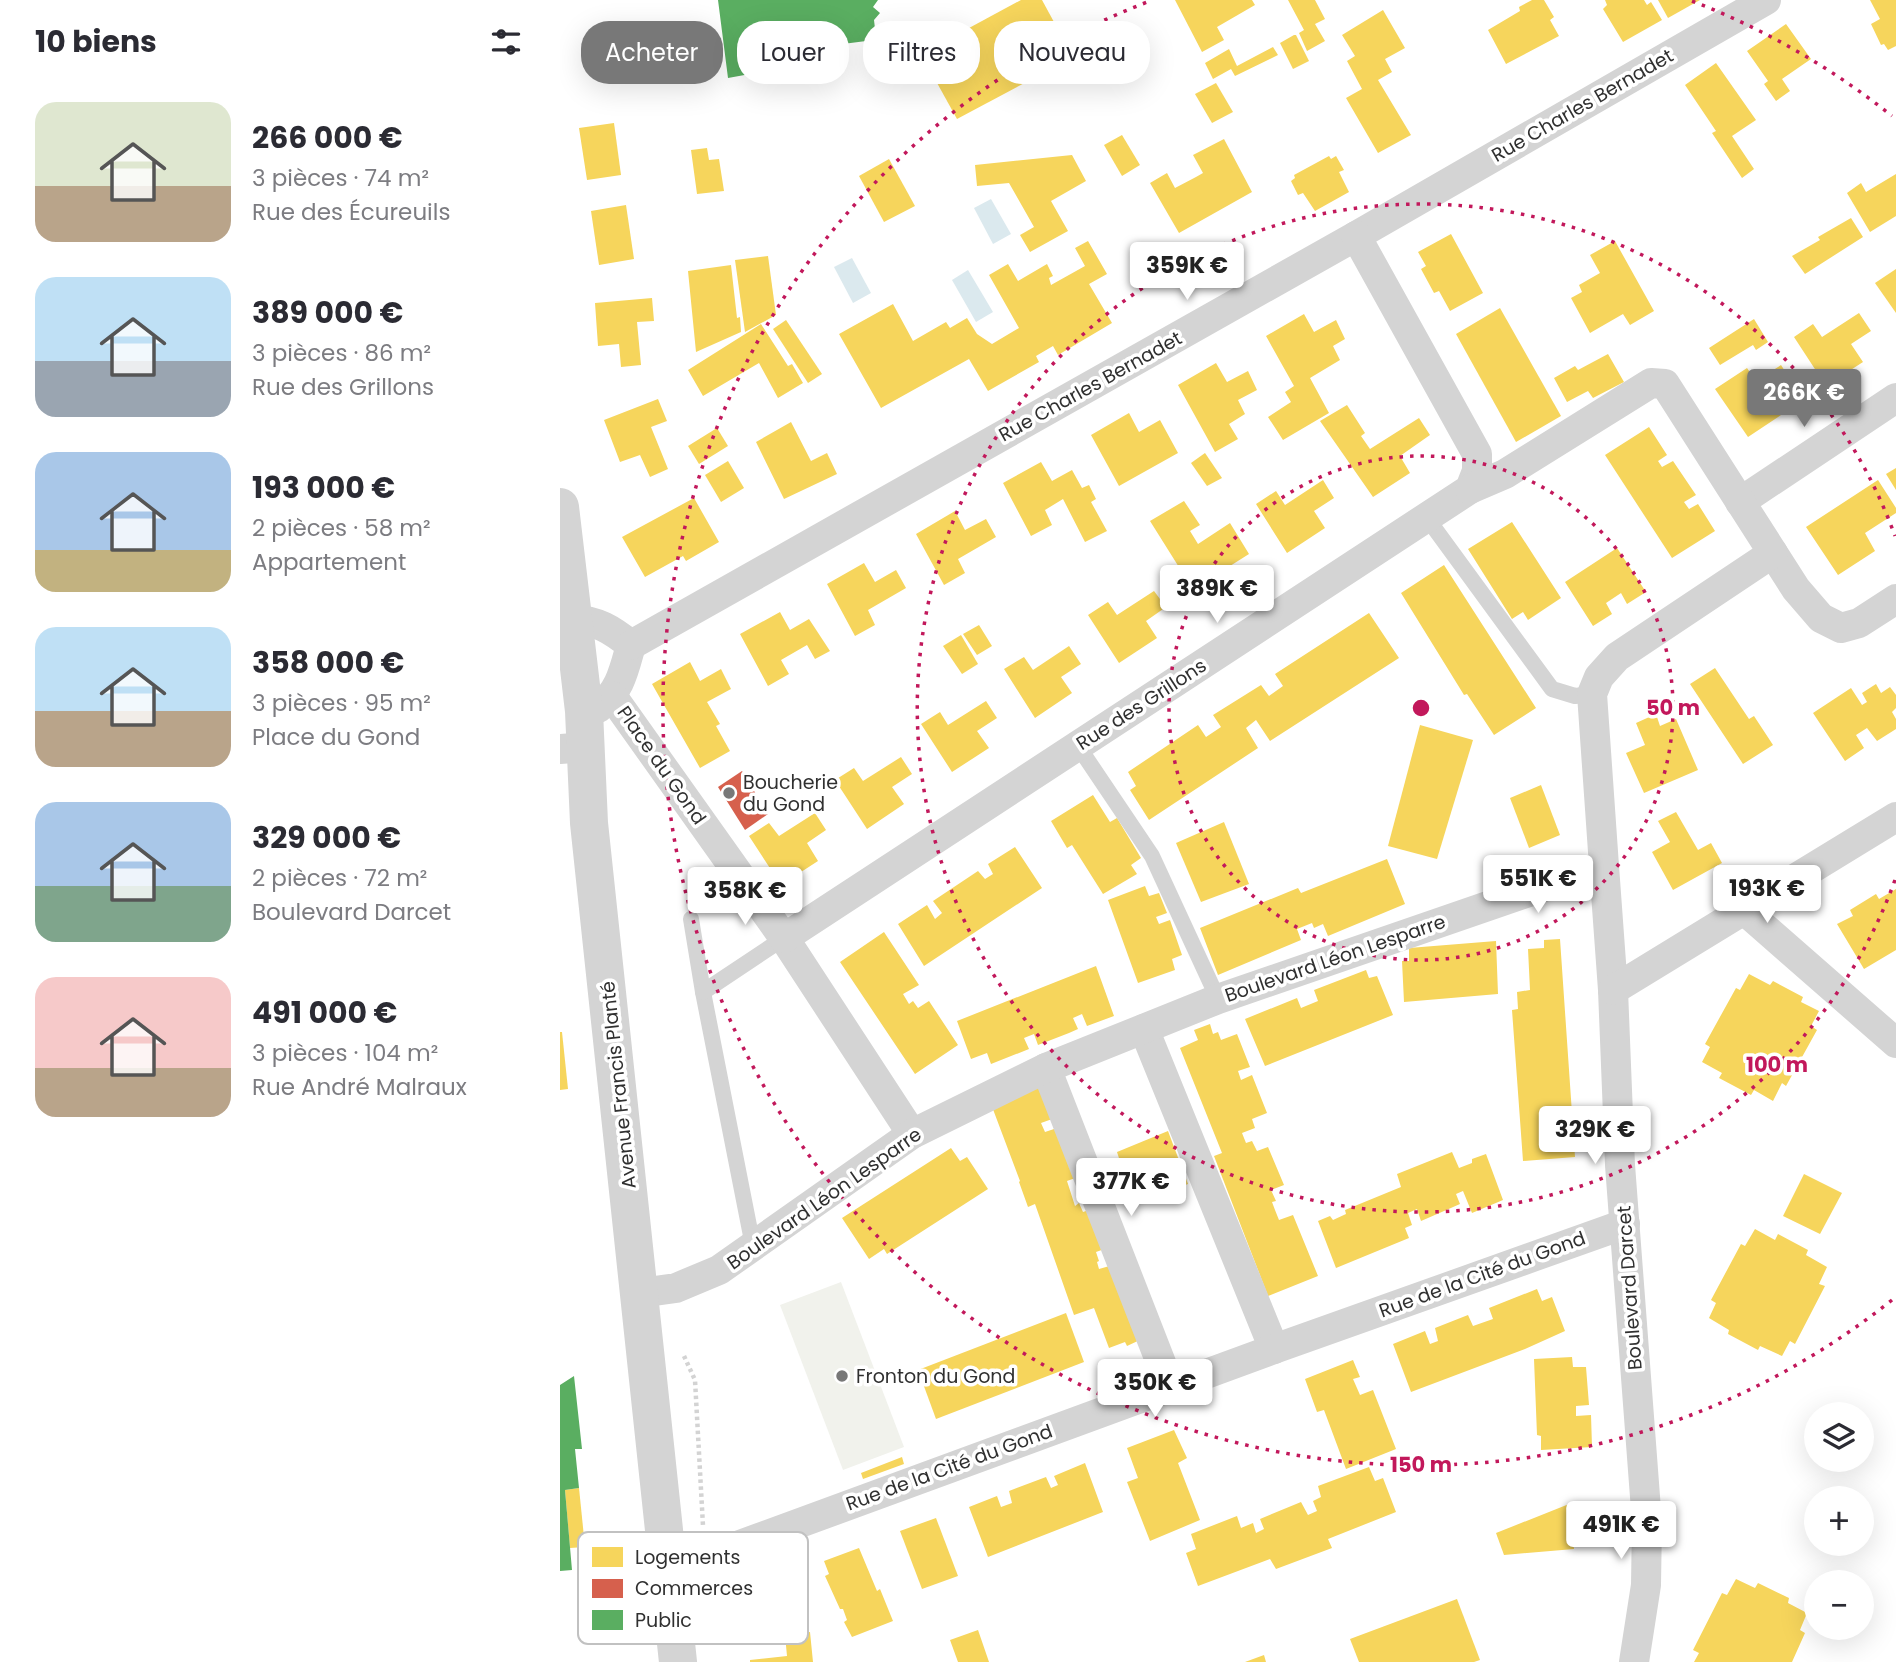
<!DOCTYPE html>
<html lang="fr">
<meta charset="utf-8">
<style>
body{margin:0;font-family:Poppins,sans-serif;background:#f2f2f3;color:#2b2b33;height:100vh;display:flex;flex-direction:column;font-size:26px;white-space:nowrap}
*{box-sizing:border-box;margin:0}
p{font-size:23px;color:#7c7c81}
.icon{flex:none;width:38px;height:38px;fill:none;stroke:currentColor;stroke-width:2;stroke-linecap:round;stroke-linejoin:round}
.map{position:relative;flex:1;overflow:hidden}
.sheet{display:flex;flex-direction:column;background:#fff;width:560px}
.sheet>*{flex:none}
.banner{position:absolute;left:21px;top:21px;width:665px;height:63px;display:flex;gap:14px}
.fabs{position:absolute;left:1244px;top:1402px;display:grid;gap:14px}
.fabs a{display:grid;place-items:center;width:70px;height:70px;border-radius:50%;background:#fff;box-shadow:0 7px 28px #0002;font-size:35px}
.price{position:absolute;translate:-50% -60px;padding:0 16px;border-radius:7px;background:#fff;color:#222;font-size:23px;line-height:46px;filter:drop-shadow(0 2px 4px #0008)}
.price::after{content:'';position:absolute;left:50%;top:42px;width:21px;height:16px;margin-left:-10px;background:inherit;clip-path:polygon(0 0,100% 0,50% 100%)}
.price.selected{background:#787878;color:#fff}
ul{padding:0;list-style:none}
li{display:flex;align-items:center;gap:21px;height:175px;padding:0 35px}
li span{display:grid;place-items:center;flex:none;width:196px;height:140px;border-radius:21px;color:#555}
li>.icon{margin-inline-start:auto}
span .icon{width:84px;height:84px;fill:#fffc;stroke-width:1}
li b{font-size:30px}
h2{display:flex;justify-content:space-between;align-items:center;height:84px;padding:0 35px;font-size:30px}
.pill{padding:0 24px;border-radius:28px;background:#fff;box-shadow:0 7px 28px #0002;font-size:24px;line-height:63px}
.pill.selected{background:#787878;color:#fff}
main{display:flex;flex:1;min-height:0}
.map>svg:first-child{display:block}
.green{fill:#f1f2ec}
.water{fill:#dbe9ee}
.homes{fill:#f6d55c}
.shops{fill:#d6604d}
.public{fill:#5aae61}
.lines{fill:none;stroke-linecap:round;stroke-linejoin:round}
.path{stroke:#d3d3d3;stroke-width:4.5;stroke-dasharray:3.5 3.5;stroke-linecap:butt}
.service{stroke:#d4d4d4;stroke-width:16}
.minor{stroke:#d4d4d4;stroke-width:30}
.tertiary{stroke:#d4d4d4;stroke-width:38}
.ring{fill:none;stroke:#c2185b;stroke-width:3.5;stroke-dasharray:3.5 7}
.poi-dot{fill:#787878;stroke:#fff;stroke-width:2.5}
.labels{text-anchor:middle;stroke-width:7;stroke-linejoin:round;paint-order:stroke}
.street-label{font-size:19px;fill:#303030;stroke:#fff}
.poi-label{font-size:19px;fill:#303030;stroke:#fff;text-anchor:start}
.key{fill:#fff;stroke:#c1c1c1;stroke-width:2}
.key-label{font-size:19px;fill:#303030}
.centre{fill:#c2185b;stroke:#fff;stroke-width:3.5}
.ring-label{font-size:21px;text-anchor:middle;font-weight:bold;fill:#c2185b;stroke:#fff;stroke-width:7;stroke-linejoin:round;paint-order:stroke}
</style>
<main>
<section class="sheet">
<h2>10 biens<svg class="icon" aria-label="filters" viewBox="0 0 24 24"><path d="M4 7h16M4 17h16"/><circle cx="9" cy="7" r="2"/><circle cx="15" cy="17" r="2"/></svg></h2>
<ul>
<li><span style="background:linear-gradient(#dfe7d0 60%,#b9a48a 0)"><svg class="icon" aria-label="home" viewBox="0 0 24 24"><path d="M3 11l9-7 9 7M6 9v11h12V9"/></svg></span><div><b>266 000 €</b><p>3 pièces · 74 m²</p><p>Rue des Écureuils</p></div></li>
<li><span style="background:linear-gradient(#bfe0f5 60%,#9aa5b1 0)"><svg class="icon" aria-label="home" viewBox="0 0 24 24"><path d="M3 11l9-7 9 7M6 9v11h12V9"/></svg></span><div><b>389 000 €</b><p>3 pièces · 86 m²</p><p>Rue des Grillons</p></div></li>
<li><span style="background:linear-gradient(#a9c7e8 70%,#c2b280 0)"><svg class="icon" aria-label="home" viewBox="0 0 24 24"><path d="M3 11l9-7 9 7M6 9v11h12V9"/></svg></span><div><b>193 000 €</b><p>2 pièces · 58 m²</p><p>Appartement</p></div></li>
<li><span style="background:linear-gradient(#bfe0f5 60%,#b9a48a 0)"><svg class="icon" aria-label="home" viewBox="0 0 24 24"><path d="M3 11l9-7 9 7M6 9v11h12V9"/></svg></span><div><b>358 000 €</b><p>3 pièces · 95 m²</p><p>Place du Gond</p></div></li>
<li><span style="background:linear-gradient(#a9c7e8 60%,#7fa58c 0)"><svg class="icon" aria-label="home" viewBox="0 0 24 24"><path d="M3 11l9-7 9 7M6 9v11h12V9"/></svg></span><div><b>329 000 €</b><p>2 pièces · 72 m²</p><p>Boulevard Darcet</p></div></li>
<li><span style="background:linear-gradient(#f6c9c9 65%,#b9a48a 0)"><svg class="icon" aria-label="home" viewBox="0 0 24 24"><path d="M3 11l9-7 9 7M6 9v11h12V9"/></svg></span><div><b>491 000 €</b><p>3 pièces · 104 m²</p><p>Rue André Malraux</p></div></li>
</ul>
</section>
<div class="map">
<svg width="1336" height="1662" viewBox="0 0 1336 1662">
<rect width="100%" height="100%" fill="#fff"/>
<!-- green -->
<path class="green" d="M281,1282L344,1447L283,1470L220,1305Z"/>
<!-- water -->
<g class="water">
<path d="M431,199L451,234L433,244L414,208Z"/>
<path d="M292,258L311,293L293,303L274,267Z"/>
<path d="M408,270L433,312L416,322L392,280Z"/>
</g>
<!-- homes -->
<g class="homes">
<path d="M461,0H482L513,57L397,119L361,54Z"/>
<path d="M615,0H692L695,5L657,27L664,40L642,52Z"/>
<path d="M728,0H755L765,19L755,24L765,41L747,51L739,33L744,30Z"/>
<path d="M972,0H984L994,17L990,20L999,36L946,64L928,30L960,11L959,7Z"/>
<path d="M1045,0H1084L1087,5L1091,2L1102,20L1063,42L1043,9L1047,5Z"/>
<path d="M1098,0H1140L1108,18Z"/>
<path d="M1310,0H1336V46L1328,50L1324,44L1321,45L1311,24L1320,19Z"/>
<path d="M823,10L845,48L825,59L832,72L818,80L851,135L818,153L786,98L802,89L787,61L795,56L782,35Z"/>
<path d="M1226,24L1251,59L1222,79L1230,91L1216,101L1204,84L1208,81L1187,51Z"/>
<path d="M734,35H736L749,61L733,69L720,43Z"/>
<path d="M713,47L718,55L675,76L671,69L653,79L645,63L669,49L677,66Z"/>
<path d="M1156,63L1196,120L1172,136L1194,169L1182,178L1152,133L1156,131L1125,85Z"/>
<path d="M656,83L673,112L652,123L635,94Z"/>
<path d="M54,123L61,175L27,180L19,128Z"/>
<path d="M562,135L580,165L562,176L544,145Z"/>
<path d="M664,139L692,192L619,233L590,183L607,173L615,188L636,177L643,173L633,155Z"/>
<path d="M147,148L149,160L159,159L164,191L137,194L131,150Z"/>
<path d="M512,155L526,181L491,201L508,231L470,252L460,235L474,227L449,183L417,186L415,165Z"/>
<path d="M769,156L771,159L776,156L784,170L779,172L789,192L755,211L743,193L738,195L731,181L735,178L734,175Z"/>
<path d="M329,159L355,206L324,222L299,176Z"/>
<path d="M1336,174V216L1310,232L1287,193L1301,183L1306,192Z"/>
<path d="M66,205L74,259L39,265L31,211Z"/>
<path d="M1291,218L1303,237L1245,274L1232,256L1260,240L1258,237Z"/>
<path d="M891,234L923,293L890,311L879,291L874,293L861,269L866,266L858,252Z"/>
<path d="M528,241L547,274L529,284L552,323L498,355L493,346L476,356L479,362L428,391L409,359L321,408L279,334L333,304L353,341L386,322L390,328L407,318L417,334L432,344L459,328L429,275L448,264L458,281L487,264L493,276L489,278L491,285L525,266L515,248Z"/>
<path d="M1055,241L1094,311L1070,325L1063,314L1030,333L1011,298L1022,292L1019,285L1040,273L1030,255Z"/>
<path d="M208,256L216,315L185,332L175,260Z"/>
<path d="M171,265L177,318L180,317L181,332L136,352L128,271Z"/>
<path d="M1336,269V313L1315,283Z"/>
<path d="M92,298L94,321L77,322L81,365L61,367L59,344L38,346L35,303Z"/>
<path d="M940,308L1001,416L956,442L896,334Z"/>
<path d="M1299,313L1311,331L1291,344L1303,362L1266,386L1234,337L1253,324L1262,337Z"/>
<path d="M744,314L754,332L776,320L785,339L773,346L780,360L750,378L769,413L723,440L708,417L731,402L725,392L734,386L706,336Z"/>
<path d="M1194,319L1208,342L1196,350L1193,345L1160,365L1149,348Z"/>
<path d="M226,320L262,374L248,383L213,329Z"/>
<path d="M201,324L228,366L232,364L243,383L218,398L199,363L143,396L128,370Z"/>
<path d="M1048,354L1064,382L1033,398L1028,391L1007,402L994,378L1015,366L1018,370Z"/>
<path d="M656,363L667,382L688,371L697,390L678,400L685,414L669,424L678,439L655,452L618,385Z"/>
<path d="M1221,365L1232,382L1212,396L1224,413L1188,437L1155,389L1187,368L1196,381Z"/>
<path d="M98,399L107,421L91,427L108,469L90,477L80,455L60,462L44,420Z"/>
<path d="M787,405L805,433L801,436L810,449L859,418L870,435L840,456L850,473L813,497L760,421Z"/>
<path d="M569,413L579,432L600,420L618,453L559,486L531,435Z"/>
<path d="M231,422L251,461L267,453L277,474L224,499L196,442Z"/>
<path d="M1089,427L1107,455L1098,461L1102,467L1113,461L1136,495L1124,502L1129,509L1138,504L1155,531L1112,558L1045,455Z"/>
<path d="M157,428L168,446L139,464L128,446Z"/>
<path d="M645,453L662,478L647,486L631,463Z"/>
<path d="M168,461L184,488L161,502L145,475Z"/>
<path d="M481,462L492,481L512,470L522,488L529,485L536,499L531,502L547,531L525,542L503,499L485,510L492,525L471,536L443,483Z"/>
<path d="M1336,468V490L1326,474Z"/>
<path d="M763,480L774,498L754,511L765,528L727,553L696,504L716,491L725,505Z"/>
<path d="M1318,480L1336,508V513L1305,533L1315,551L1278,575L1246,527Z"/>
<path d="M134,498L159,542L126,561L123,556L85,577L62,537Z"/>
<path d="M624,501L640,525L630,531L638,544L670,523L689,554L670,566L682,583L644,607L590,521Z"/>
<path d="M395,511L405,530L426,519L436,537L398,559L405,573L384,585L356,534Z"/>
<path d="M952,522L1001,598L968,620L963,612L952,619L908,549Z"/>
<path d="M1057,548L1086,592L1067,604L1061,593L1046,603L1052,614L1033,626L1005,582Z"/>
<path d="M304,563L315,582L336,570L346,588L308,610L315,625L295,636L267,584Z"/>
<path d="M884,565L976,708L934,735L907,694L904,695L841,593Z"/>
<path d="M594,591L606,607L586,621L597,638L559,663L528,615L548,602L557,615Z"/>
<path d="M220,612L230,630L249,619L270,651L255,659L247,645L221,660L229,674L208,686L180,634Z"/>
<path d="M809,613L839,658L710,741L696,720L686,728L698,748L589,820L570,790L576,786L568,772L638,725L646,737L661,727L653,715L701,685L709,696L723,686L715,674Z"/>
<path d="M419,625L432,646L417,655L403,634Z"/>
<path d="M401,635L418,664L402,674L383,646Z"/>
<path d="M509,646L521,664L501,677L512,693L475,718L444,669L464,657L473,670Z"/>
<path d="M130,662L140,681L161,669L171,689L147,702L160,724L156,726L170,751L140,768L92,684Z"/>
<path d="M1155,668L1189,719L1194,716L1213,745L1183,764L1130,684Z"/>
<path d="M1316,684L1321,693L1330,687L1336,695V708L1332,712L1336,719V729L1317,741L1307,728L1296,735L1304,748L1285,761L1253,713L1291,688L1302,705L1307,702L1302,693Z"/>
<path d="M426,701L437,718L417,731L429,748L392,772L361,724L380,712L388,725Z"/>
<path d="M1096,714L1100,726L1116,719L1138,770L1084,793L1066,753L1085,745L1076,723Z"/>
<path d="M860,725L913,740L877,859L828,846Z"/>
<path d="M341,757L352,774L332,787L344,804L307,829L275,780L294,768L303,781Z"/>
<path d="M981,785L1000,835L969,848L950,798Z"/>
<path d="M533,795L550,822L557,818L581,858L571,865L577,874L543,894L512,845L507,848L491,821Z"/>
<path d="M1116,812L1138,850L1151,843L1162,863L1113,890L1092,852L1110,842L1098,821Z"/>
<path d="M255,813L266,830L247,843L258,861L221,885L189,836L209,823L219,836Z"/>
<path d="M664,822L689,884L641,902L616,843Z"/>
<path d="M455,847L482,888L364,966L338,924L367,905L375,919L382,913L373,901L418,871L425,879L433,874L428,864Z"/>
<path d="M827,859L845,904L768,936L763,924L754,928L752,923L737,929L741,940L658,975L640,928L738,888L741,893Z"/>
<path d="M585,886L589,896L599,893L607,913L596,917L599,924L610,920L622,955L612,959L615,970L578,983L548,900Z"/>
<path d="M1336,889V950L1304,969L1277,924L1293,916L1290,910L1316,894L1319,899Z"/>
<path d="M324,932L359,985L343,994L349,1004L353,1001L358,1008L369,1001L398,1045L355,1074L280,962Z"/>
<path d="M1000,939L1015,1157L963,1161L952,1010L958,1009L957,992L970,990L968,949L984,948V940Z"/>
<path d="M936,941L938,994L844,1002L842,961H849V948Z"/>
<path d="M536,966L554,1016L527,1026L522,1014L513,1018L518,1029L509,1033L478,1045L474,1034L464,1038L469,1049L431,1064L427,1053L411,1059L397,1021Z"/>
<path d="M806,970L809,978L817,976L833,1015L705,1066L685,1019L737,998L741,1008L758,1001L754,990Z"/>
<path d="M1189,974L1210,985L1213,981L1243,997L1241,1002L1259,1011L1251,1026L1257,1030L1226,1086L1222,1083L1213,1101L1194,1090L1191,1095L1159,1078L1162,1073L1142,1062L1150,1047L1145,1044L1176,988L1180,990Z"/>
<path d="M650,1024L653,1034L658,1032L661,1040L677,1034L690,1067L678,1071L681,1080L692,1075L707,1113L692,1119L695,1128L682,1133L686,1143L692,1141L697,1151L708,1147L724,1185L711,1190L716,1201L712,1202L715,1210L719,1220L733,1215L758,1276L708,1296L654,1156L662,1153L620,1048L638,1040L634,1030Z"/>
<path d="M0,1032H2L8,1089L0,1090Z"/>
<path d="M482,1085L495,1118L481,1123L485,1132L500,1127L518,1177L507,1181L515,1206L519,1203L523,1212L535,1208L550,1247L536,1252L539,1261L537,1262L539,1269L553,1265L582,1339L567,1346L565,1342L549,1348L534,1308L514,1315L475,1204L468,1207L459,1182L460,1181L431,1104Z"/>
<path d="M608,1131L628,1184L574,1204L557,1152Z"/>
<path d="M391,1148L400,1161L407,1157L428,1189L327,1254L324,1249L309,1259L282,1218Z"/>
<path d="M892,1152L899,1168L912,1163V1159L926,1154L943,1200L912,1213L903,1191L896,1194L900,1204L868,1218L861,1221L857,1209L848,1213L852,1225L845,1228L849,1238L776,1268L758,1221L770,1216L773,1220L786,1214L785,1210L841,1187L837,1174Z"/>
<path d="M1244,1174L1282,1193L1260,1234L1223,1216Z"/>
<path d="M1195,1229L1215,1240L1218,1234L1248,1250L1246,1255L1267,1267L1259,1284L1265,1286L1235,1344L1230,1341L1222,1356L1200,1346L1198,1350L1168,1334L1169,1330L1149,1318L1156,1303L1151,1300L1181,1244L1185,1246Z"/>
<path d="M977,1289L982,1301L992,1297L1005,1331L965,1349L851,1392L833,1344L865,1331L870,1344L878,1341L875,1328L908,1315L913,1326L933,1319L929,1308Z"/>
<path d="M506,1313L524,1362L376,1419L358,1370Z"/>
<path d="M1012,1357L1013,1367H1026L1029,1405L1016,1406V1416L1031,1415L1032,1447L981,1450V1436L977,1435L974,1359Z"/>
<path d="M793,1360L800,1377L793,1379L800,1395L813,1390L836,1449L786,1469L764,1410L757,1412L745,1379Z"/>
<path d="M614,1430L627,1458L618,1463L640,1520L590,1541L567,1482L578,1478L567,1448Z"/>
<path d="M342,1457L344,1464L303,1479L301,1473Z"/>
<path d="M525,1463L543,1512L428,1557L409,1507L437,1496L441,1507L452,1503L449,1491L486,1477L491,1488L498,1485L494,1476Z"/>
<path d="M809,1467L815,1481L823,1478L836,1512L768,1539L772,1548L716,1569L710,1559L638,1586L626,1553L636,1549L631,1534L677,1516L681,1528L693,1523L696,1533L704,1529L700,1519L741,1502L748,1515L757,1511L753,1501L761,1497L758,1486Z"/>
<path d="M19,1488L25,1547L10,1548L5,1490Z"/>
<path d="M1009,1504L1014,1549L944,1555L936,1533Z"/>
<path d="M376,1518L398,1576L362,1589L340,1531Z"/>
<path d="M299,1548L317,1591L320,1589L333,1621L292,1637L284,1622L287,1620L283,1609H280L265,1576L269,1574L264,1561Z"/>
<path d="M1176,1579L1195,1588L1198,1583L1229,1598L1228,1603L1247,1613L1240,1630L1245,1633L1232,1662H1134L1139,1653L1133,1650L1162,1593L1167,1595Z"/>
<path d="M897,1599L920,1660L914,1662H799L790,1639Z"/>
<path d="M418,1630L429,1662H398L390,1640Z"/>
<path d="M250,1632L253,1662H190V1660L227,1656L225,1635Z"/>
<path d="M704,1655L706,1662H685Z"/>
</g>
<!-- shops -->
<path class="shops" d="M182,771L208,814L185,830L158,787Z"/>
<!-- public -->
<g class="public">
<path d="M158,0H318L313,7L320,13L314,20L317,46H315L314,40L228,51L229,58H226L225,52L206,54L207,65H205L203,54L199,55L201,72L168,78Z"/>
<path d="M14,1376L22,1449H15L19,1488L5,1490L12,1570L0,1571V1385Z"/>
</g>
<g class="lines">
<!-- path -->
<path class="path" d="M124,1356L135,1380L143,1526"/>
<!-- service -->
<g class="service">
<path d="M867,518L992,689L1015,696L1032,694"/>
<path d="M518,746L592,856L658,999"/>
<path d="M131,919L143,992L193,1246"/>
<path d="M143,992L224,938"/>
</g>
<!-- minor -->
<g class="minor">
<path d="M1180,502L1336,398"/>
<path d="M1213,553L1236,589L1261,618L1281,628L1299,623L1336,599"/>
<path d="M13,620C37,620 52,630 71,645C64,670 60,692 38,708"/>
<path d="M71,645L796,236L1206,0"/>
<path d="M52,696L224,938L352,1134"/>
<path d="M0,749L26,747"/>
<path d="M1044,866L1053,990L1060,1165L1087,1523L1086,1585L1074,1662"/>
<path d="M1184,910L1336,1043"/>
<path d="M224,938L910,489L917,471V454L796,236"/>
<path d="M1053,990L1336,817"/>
<path d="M584,1029L714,1349"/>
<path d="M486,1068L610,1386"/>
<path d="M80,1293L116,1288L159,1270L352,1134L486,1068L658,999L1044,866L1032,694L1039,677L1057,657L1213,553L1105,384L1091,383L945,474L910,489"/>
<path d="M109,1571L714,1349L1065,1224"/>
</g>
<!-- tertiary -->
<path class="tertiary" d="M0,507L24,711L29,823L118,1662"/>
</g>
<!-- distance rings -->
<g class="ring">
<circle cx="861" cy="708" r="252"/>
<path d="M1335 880A504 504 0 1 1 1335 536"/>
<path d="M1332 1300A757 757 0 1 1 590 1M1132 1A757 757 0 0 1 1332 116"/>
</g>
<!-- markers -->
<g class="poi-dot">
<circle cx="169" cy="793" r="7"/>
<circle cx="282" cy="1376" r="7"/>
</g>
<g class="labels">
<!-- street labels -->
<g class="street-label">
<text transform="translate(1022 105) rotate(-30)" y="7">Rue Charles Bernadet</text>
<text transform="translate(530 386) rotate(-29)" y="7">Rue Charles Bernadet</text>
<text transform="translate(581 704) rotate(-33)" y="7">Rue des Grillons</text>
<text transform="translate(102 765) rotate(55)" y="7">Place du Gond</text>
<text transform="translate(775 958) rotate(-19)" y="7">Boulevard Léon Lesparre</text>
<text transform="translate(58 1085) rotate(-96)" y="7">Avenue Francis Planté</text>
<text transform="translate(264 1198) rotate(-35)" y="7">Boulevard Léon Lesparre</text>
<text transform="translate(922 1274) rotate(-20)" y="7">Rue de la Cité du Gond</text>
<text transform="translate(1069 1288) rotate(-94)" y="7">Boulevard Darcet</text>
<text transform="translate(389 1467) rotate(-20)" y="7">Rue de la Cité du Gond</text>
</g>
<!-- poi labels -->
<g class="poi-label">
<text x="183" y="789">Boucherie<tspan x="183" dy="22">du Gond</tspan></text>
<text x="296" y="1383">Fronton du Gond</text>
</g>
</g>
<!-- legend -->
<rect x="18" y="1532" width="230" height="112" rx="10" class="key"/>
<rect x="32" y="1547" width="31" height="20" fill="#f6d55c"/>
<rect x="32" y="1579" width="31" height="19" fill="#d6604d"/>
<rect x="32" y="1610" width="31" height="20" fill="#5aae61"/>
<g class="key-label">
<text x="75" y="1564">Logements</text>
<text x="75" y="1595">Commerces</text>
<text x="75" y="1627">Public</text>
</g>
<circle cx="861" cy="708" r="10" class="centre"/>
<g class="ring-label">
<text x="1113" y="715">50 m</text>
<text x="1217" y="1072">100 m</text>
<text x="861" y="1472">150 m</text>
</g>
</svg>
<div class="fabs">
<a><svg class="icon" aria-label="layers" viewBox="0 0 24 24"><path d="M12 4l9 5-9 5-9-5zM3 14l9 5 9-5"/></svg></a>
<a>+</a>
<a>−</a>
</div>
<b class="price" style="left:627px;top:302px">359K €</b>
<b class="price selected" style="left:1244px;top:429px">266K €</b>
<b class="price" style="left:657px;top:625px">389K €</b>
<b class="price" style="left:978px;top:915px">551K €</b>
<b class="price" style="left:1207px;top:925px">193K €</b>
<b class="price" style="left:185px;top:927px">358K €</b>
<b class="price" style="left:1035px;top:1166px">329K €</b>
<b class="price" style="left:571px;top:1218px">377K €</b>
<b class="price" style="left:595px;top:1419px">350K €</b>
<b class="price" style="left:1061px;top:1561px">491K €</b>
<div class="banner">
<a class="pill selected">Acheter</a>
<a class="pill">Louer</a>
<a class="pill">Filtres</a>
<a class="pill">Nouveau</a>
</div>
</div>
</main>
